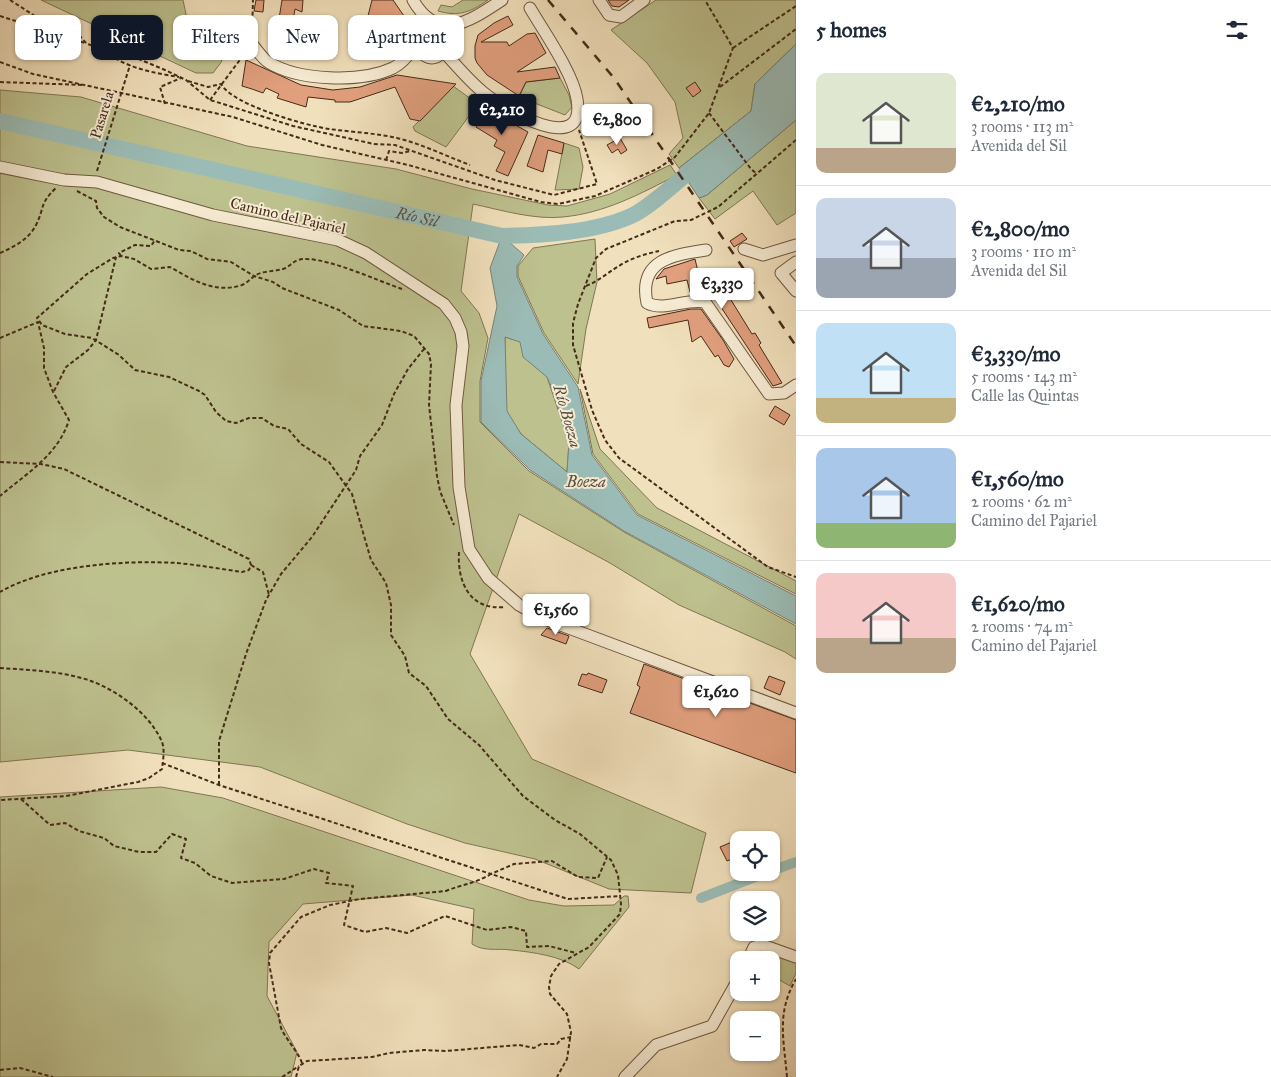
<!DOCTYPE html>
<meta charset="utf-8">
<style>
body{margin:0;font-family:"IM FELL Great Primer",serif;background:#f6f6f7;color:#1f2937;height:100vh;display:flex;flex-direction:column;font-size:19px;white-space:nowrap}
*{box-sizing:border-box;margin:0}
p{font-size:16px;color:#747a83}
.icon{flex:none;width:28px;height:28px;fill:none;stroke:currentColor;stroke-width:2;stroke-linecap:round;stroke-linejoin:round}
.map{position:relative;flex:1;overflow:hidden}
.sheet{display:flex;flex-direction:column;background:#fff;width:475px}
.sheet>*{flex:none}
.hud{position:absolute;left:15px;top:15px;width:475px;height:45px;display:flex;gap:10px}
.tools{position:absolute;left:730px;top:831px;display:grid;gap:10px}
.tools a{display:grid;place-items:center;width:50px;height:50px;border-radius:10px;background:#fff;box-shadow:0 1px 4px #0004;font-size:25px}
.price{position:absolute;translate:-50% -42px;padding:0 11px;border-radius:5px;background:#fff;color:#222;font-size:16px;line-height:32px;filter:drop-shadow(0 1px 2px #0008)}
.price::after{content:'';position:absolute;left:50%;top:30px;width:15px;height:11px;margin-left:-8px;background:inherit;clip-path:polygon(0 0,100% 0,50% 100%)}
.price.selected{background:#111827;color:#fff}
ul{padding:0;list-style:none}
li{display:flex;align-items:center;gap:15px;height:125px;padding:0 20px}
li+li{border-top:1px solid #e0e1e3}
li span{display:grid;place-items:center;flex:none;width:140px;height:100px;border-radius:10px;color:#555}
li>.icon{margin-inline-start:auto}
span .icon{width:60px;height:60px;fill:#fffc;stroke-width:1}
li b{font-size:21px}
h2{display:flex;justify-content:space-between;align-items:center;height:60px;padding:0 20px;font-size:21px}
.chip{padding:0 18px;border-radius:10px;background:#fff;box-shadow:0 1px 4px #0004;font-size:18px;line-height:45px}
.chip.selected{background:#111827;color:#fff}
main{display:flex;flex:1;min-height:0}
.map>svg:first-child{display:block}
.green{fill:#bdc18e;stroke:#817653}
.water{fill:#9bbcb6;stroke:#798277;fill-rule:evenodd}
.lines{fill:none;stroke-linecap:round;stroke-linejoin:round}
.canal{stroke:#9bbcb6;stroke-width:10}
.river{stroke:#9bbcb6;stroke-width:16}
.building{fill:#e19f7d;stroke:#452b18}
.minor-casing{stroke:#705841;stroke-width:13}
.path{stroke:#452b18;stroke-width:2;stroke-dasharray:4 2.5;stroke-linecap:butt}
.minor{stroke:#f6ebd3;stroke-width:11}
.rail{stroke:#452b18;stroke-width:2.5;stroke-dasharray:9 9;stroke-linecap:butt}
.path-bridge{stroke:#452b18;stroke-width:2;stroke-dasharray:4 2.5;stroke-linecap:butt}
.labels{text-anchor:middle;stroke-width:4;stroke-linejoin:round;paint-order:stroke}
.street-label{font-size:15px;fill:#452b18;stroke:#f6ebd3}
.water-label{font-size:16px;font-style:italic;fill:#5a4f40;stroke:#f6ebd3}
</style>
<main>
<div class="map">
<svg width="796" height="1077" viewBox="0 0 796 1077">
<rect width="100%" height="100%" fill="#f1e0bc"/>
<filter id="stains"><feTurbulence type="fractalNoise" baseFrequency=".004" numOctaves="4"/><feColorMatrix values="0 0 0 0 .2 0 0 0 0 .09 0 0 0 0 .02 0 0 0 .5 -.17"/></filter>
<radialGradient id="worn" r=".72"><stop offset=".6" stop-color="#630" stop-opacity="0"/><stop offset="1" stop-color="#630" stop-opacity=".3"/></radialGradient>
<!-- green -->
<g class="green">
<path d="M41,0H183L187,19L222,61L213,73H196Z"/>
<path d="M463,0H488C471,12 459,17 438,11L441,5L452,7Z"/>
<path d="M656,0H796V44L755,84L751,111L679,168L669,154L683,138L675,102L647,63L611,30Z"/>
<path d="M560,78L569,95L572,107L565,115L519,97L526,82Z"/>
<path d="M453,86L478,104L446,147L415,131L413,127Z"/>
<path d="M0,90L81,97L247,146L396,169L472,189L548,205L567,206L610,194L670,165L677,175C640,194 605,213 563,217C534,220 501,210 473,204L461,291L479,313L488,338L480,381V422L529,471L624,532L796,626V659L785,652L679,605L610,563L519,514L470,654L532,759L706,833L691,893L609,889L535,859L465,843L407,824L260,767L128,750L0,762Z"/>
<path d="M796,120V213L777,225L753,191L715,219L699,198L707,195Z"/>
<path d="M564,143L579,148L583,167L579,189L555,190Z"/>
<path d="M595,239L597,282L586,329L578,384L544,333L518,276V266L533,248Z"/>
<path d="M505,337L521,342L538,368L547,377L569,442L567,472L521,434L506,411Z"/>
<path d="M580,389L600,449L657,508L796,581V594L638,514L593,454Z"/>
<path d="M161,787L223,798L529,900L564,906L614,905L624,896H628L629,907L579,969C562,956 532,952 511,950C497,948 484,952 472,944L474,909L412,895L303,904L269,942L267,996L297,1052L291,1077H0V797Z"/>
<path d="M754,950L777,954L796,962V973L790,986L776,978L771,987V960H751Z"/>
</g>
<!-- water -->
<g class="water">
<path d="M796,44V120L707,195L699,198L679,168L751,111L755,84Z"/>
<path d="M502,236L524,255L517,266V277L543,334L578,387L592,455L637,515L796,596V624L624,531L530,470L481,422V381L497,306L490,268ZM505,337L520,342L523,357L547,377L553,391L569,442L567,472L521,434L507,411Z"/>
</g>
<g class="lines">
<!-- canal -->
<g class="canal">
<path d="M771,871L796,862"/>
<path d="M701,898L768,872"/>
</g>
<!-- river -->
<path class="river" id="s1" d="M0,121L502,236C543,235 593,233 631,216C651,207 683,176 702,161"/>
</g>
<!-- building -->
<g class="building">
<path d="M256,0H264L263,12L254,11Z"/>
<path d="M282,0H303L302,12L295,9L292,26L278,25Z"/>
<path d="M372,0H393L404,16L395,41L379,51L366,24Z"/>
<path d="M608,0H629L619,7L612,6Z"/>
<path d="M508,16L513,25L481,42H507L509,46L527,34L535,33L546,53L517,72L555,67L560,78L526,82L519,96L487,75L477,63L475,58V46L478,35L494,23Z"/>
<path d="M246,60L301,85L333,90L360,87L397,75L456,84L420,121L410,119L395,87L350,102H335V100L308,97L306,107L277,98L279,94L266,88L263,93L252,89L242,86Z"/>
<path d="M695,82L701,91L693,97L686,88Z"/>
<path d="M478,104L528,132L508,176L496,171L505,152L494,146L497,140L476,127L481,120L471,113Z"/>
<path d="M538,135L564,143L562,154L548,150L543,172L527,166Z"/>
<path d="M620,138L627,150L621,154L618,149L612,153L607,145Z"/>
<path d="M742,233L747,239L734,247L730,241Z"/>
<path d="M695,259L700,280L707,278L716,282L721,289L723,287L752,334L755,333L761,343L759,345L782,383L773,386L713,295L701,290L690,292L687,280L667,284L666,276L656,279L664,269Z"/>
<path d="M691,309H701L723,340L734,359L729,367L724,365L718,355L715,357L701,336L692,342L688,320L649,328L647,318Z"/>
<path d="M775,406L790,415L784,425L769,416Z"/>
<path d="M547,628L569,636L566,644L541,635Z"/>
<path d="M644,664L796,720V773L630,713L640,687L637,685Z"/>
<path d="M588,673L607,680L602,693L578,685L582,674L587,675Z"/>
<path d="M769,676L785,682L780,695L764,688Z"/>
<path d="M739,839V856L727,861L720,847Z"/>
<path d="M771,965L777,967L779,971L771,980Z"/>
</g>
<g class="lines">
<defs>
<g id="minor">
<path d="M413,0C438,44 470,21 502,0"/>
<path d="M599,0L609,15L621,17L644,0"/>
<path d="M424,17L414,37L415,46C435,73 449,49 450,26"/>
<path d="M252,44C257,50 262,58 268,62C298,81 361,83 393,68C403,63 409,55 415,46"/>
<path d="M444,52C457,66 469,81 484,93C503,109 587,159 577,99C573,73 544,32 530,8"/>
<path d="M0,167L64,180L97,182L213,215L338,240L366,253L444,304L455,318L461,332L463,346L456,405L459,487L469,549L488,578L519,605L542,618L796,713"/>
<path d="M744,249L763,255L796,245"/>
<path d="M706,250C672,255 638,260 647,303C665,312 685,298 705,302L769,394L784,393L796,385"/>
<path d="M796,262L781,273L796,291"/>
<path d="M748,960L754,947L762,945L796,957"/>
<path d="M625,1077L656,1045L712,1026L739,978"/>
</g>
</defs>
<!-- minor casing -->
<use href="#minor" class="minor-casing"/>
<!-- path -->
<g class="path">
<path d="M10,0L38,18L78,34L87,44L134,57L165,70L186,80L210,100L223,104L293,126L374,144L395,145L495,180L554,195L597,184L579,130"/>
<path d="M0,16L85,43"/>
<path d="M252,35L253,0"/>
<path d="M733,48L796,6"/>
<path d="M105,50C123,68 155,73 179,77"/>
<path d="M0,62L33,74L233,117L322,145L408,165L541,202L558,204L595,196L657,169L675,157L709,113L733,48L705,0"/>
<path d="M188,81L208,87L221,84C233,105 304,125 329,129C351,132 375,133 397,138C422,144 446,156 470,165"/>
<path d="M0,82L83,85"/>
<path d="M720,87L796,29"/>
<path d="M210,100L245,53"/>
<path d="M165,104L160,87L181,78"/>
<path d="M709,113L751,169L757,174"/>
<path d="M796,140L718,207L691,220L675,221L606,249L596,258L578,304L573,323V345L592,410L605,440L619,458L768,567L796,577"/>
<path d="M386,160L389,151L402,153L410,151"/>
<path d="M77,191L96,201L97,208L104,217L120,227L179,250L191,251L207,259L231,262L254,276L273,282L282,288L339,310L363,326L401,331L414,336L429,354L431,364L429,405L437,476L440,491L454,525"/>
<path d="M0,253C14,247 29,239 36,225C45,207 39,204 56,188"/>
<path d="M121,256L119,253L135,245L151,246L155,240"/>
<path d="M586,286C599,281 607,273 619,266C631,258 645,254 659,251"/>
<path d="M402,289C376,280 333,260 307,259C293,258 291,267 283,269C276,271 268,271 261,273C253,275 249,282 242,285C215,294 193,280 170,267L151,269L134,259L121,256L113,258L87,274L37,318L42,325L65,334L92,338L119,355L135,370L169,377L199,391L205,395L216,412L226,421L236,423L249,418H262L274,426L288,429L301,444L329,462L352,494L371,560L386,583L391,605V635L405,656L409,673L426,686L448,719L479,745L523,796L555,820L580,834L611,860L618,875L621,904L620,914L589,947L559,964L551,976L549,987L550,994L567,1014L571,1032L567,1059L557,1077"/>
<path d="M0,338L38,322L44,348V368L53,392L69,420C58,455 27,473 0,496"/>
<path d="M54,391L66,367L88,350L96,340L116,257"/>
<path d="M0,462L41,464L64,469L249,559L251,565L249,570L242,572C221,569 199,565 177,563C124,560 46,565 0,592"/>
<path d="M459,552C457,582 470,611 505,607"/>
<path d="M251,565L263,572L269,595"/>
<path d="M0,668C29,670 63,671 91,681C118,691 150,714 162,742C165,750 163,761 162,769L149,778L138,782L66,796L0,800"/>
<path d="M162,763L219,785L491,874L514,864L552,861L578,877L598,878L607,857"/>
<path d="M219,785V741L246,654L266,600L281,574L312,537L356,470L360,456L382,425L394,394L408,369L424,349"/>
<path d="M21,799L50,825L65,823L79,831L104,838L114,846L139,852H156L172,834L186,839L181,858L195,863L211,876L232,883L284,879L314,869L329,873L326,883L353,886L344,925L365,932L386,928L407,933L445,916L487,930L511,927L526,931L527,947L549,946L576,953"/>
<path d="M302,1063C297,1050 287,1041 281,1028L269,963L270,953L301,917L330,905L360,899L446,891C463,884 474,884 491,874L568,899L620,896"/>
<path d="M0,1070L20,1068L53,1077"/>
<path d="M282,1077L299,1066"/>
<path d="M296,1077L299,1066L307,1061L372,1057L389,1053L424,1050L445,1051L519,1045L534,1048L541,1044H557L561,1039L571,1037"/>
<path d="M787,1077C784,1040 776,1013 796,979"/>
</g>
<!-- minor -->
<use href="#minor" class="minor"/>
<!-- rail -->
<path class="rail" d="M548,0L614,78L796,346"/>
<!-- path-bridge -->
<path class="path-bridge" d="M97,171L130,65"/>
</g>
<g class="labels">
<!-- street labels -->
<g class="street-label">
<text transform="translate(102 115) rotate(-73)" y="5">Pasarela</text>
<text transform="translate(288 216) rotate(13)" y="5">Camino del Pajariel</text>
</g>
<!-- water labels -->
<g class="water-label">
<text dy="6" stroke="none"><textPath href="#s1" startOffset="428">Río Sil</textPath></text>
<text transform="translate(568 416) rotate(74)" y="6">Río Boeza</text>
<text x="586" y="487">Boeza</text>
</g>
</g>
<rect width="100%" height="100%" filter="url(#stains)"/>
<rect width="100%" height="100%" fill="url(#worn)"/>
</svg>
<div class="tools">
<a><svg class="icon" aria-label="locate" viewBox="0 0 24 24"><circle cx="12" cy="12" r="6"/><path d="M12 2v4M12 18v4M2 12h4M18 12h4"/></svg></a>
<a><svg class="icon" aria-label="layers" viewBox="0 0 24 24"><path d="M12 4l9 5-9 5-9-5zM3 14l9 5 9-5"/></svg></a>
<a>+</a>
<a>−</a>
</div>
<b class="price selected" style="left:502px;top:136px">€2,210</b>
<b class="price" style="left:617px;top:146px">€2,800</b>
<b class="price" style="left:722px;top:310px">€3,330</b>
<b class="price" style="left:556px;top:636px">€1,560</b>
<b class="price" style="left:716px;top:718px">€1,620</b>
<div class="hud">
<a class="chip">Buy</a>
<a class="chip selected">Rent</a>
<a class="chip">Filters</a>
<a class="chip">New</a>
<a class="chip">Apartment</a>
</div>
</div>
<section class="sheet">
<h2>5 homes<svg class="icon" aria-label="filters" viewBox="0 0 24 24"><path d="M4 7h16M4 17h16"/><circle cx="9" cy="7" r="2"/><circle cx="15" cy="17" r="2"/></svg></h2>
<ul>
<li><span style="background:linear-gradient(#dfe7d0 75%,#b9a48a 0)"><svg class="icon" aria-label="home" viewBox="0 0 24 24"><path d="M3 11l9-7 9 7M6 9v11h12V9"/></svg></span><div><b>€2,210/mo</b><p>3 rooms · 113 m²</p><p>Avenida del Sil</p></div></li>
<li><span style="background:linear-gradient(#c9d6e8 60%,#9aa5b1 0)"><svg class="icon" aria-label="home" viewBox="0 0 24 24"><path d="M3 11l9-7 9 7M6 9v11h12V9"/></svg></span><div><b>€2,800/mo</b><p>3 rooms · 110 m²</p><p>Avenida del Sil</p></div></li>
<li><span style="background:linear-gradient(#bfe0f5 75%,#c2b280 0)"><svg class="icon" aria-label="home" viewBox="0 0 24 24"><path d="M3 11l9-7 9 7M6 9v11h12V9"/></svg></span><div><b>€3,330/mo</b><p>5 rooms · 143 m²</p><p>Calle las Quintas</p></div></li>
<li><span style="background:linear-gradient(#a9c7e8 75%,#8fb573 0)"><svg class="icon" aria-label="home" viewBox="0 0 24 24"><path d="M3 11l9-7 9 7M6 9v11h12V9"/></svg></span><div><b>€1,560/mo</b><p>2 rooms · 62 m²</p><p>Camino del Pajariel</p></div></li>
<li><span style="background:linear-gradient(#f6c9c9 65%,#b9a48a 0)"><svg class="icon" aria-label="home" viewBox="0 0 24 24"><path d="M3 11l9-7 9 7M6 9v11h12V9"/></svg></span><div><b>€1,620/mo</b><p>2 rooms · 74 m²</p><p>Camino del Pajariel</p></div></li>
</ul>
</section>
</main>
